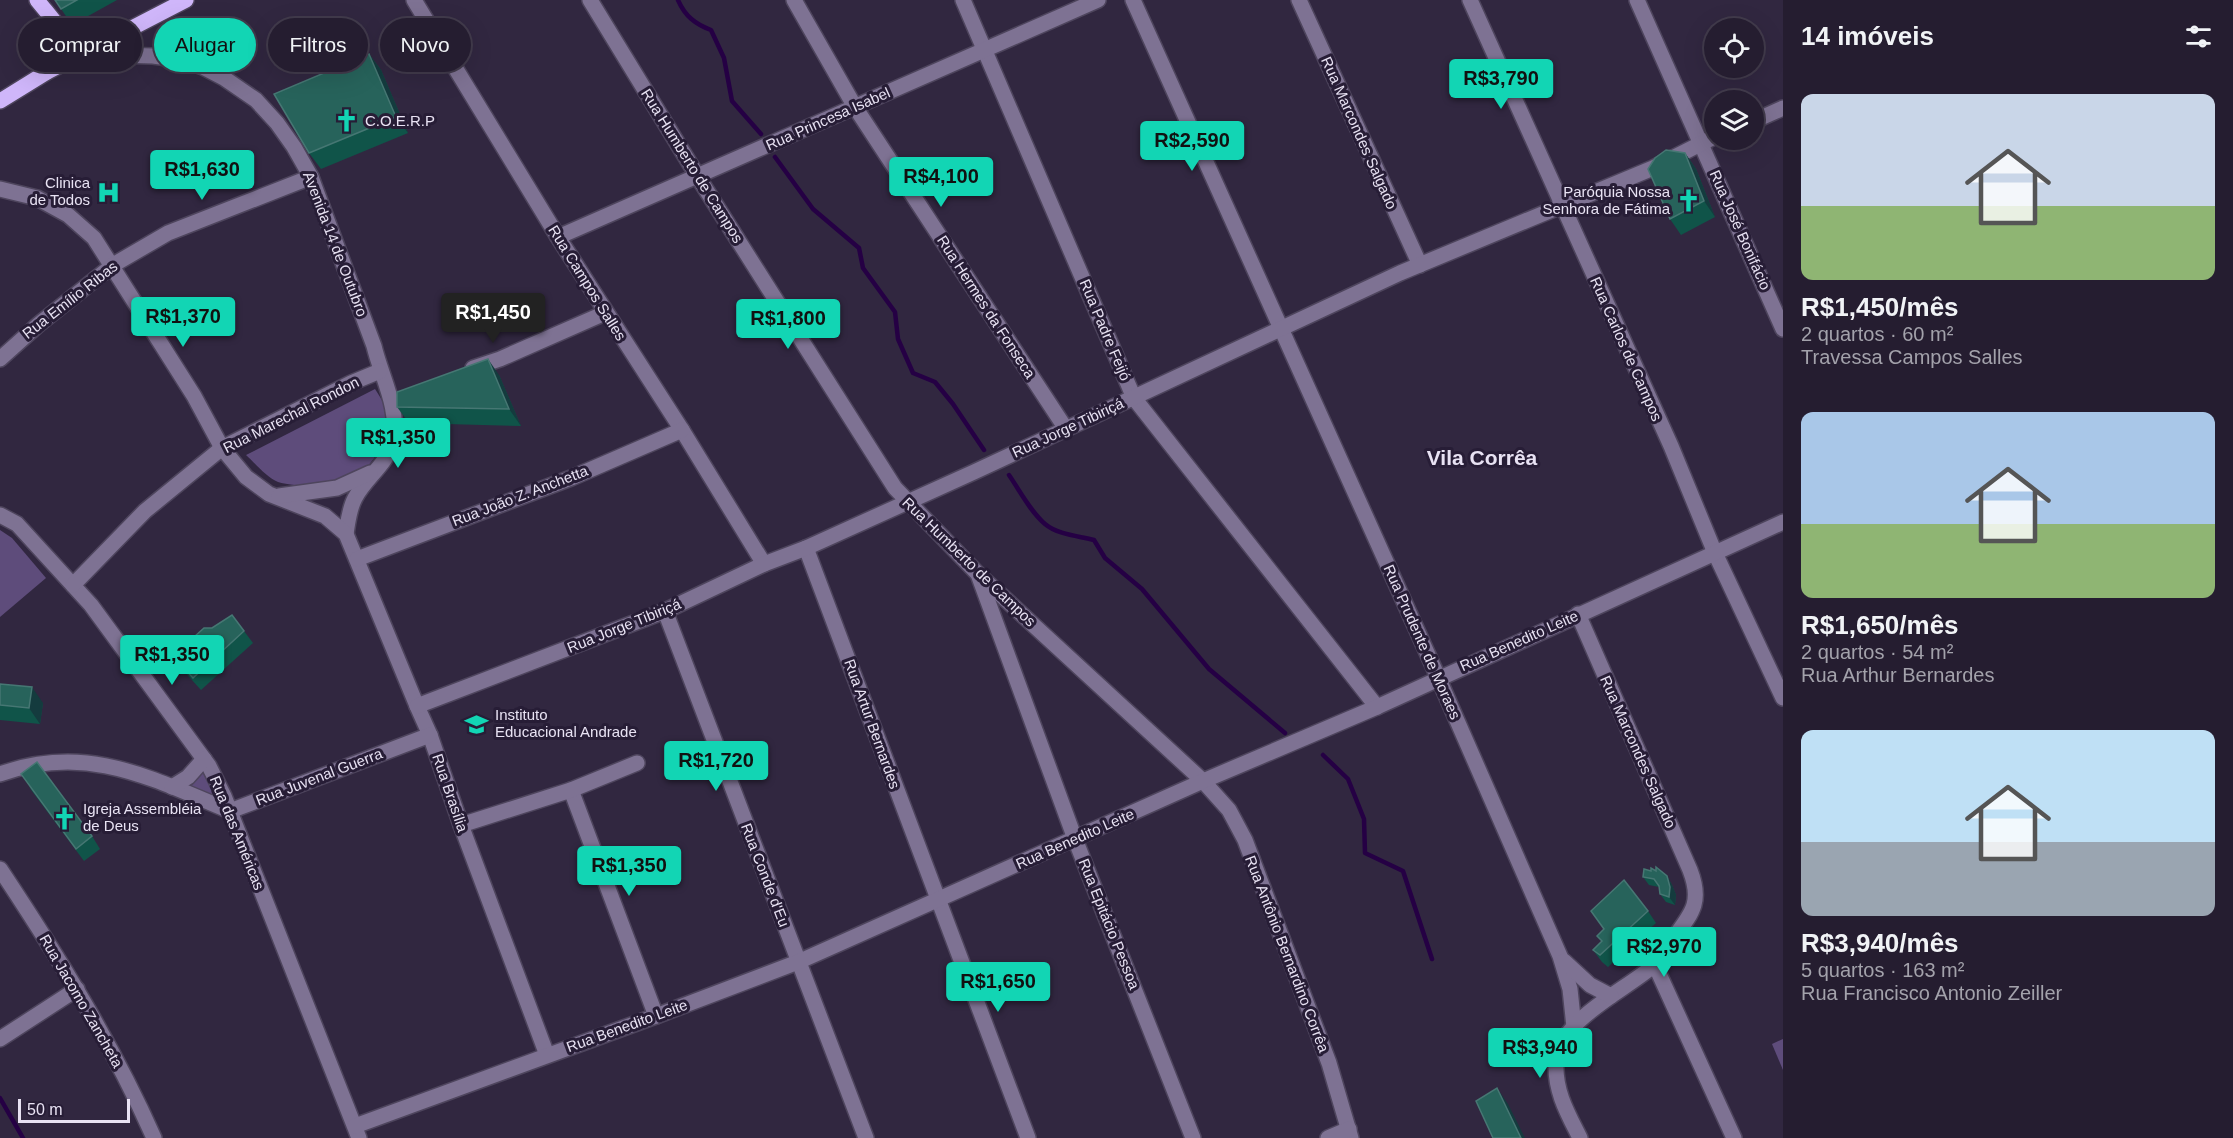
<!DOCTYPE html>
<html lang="pt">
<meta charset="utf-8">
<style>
body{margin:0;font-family:Arial,sans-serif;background:#2d2638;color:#f1f3f6;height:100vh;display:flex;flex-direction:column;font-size:22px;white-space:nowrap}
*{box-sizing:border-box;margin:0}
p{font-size:20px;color:#a3a2ab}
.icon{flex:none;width:33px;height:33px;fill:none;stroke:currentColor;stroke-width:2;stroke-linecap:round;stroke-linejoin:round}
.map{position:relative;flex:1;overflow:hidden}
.details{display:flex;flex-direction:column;background:#251d30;width:450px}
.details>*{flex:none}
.hud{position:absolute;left:18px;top:18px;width:570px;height:54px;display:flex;gap:12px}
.controls{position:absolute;left:1704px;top:18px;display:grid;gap:12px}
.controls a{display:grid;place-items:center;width:60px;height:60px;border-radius:50%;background:#251d30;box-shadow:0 6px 24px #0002,0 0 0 2px #423b4c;font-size:30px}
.scale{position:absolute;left:18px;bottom:15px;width:112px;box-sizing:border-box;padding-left:6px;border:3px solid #e8e2f3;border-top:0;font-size:16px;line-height:21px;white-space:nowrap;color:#e8e2f3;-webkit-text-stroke:4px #271d36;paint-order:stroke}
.price{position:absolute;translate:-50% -51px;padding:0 14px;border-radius:6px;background:#12d5b4;color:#111;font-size:20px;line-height:39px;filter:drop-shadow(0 2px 3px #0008)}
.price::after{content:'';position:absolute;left:50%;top:36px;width:18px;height:14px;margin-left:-9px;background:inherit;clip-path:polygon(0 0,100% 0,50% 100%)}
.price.selected{background:#222;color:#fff}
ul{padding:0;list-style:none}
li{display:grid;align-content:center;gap:12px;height:318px;padding:0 18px}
li span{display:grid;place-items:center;height:186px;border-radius:12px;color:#555}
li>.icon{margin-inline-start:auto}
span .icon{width:108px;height:108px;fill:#fffc;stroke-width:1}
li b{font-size:26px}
h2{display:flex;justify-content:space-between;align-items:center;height:72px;padding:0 18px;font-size:26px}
.tag{padding:0 21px;border-radius:27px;background:#251d30;box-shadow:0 6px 24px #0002,0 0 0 2px #423b4c;font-size:21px;line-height:54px}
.tag.selected{background:#12d5b4;color:#111}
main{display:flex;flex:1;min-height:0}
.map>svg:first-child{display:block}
.green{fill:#5e4c7b}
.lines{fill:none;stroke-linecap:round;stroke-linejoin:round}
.stream{stroke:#250044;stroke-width:4.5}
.minor-casing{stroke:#4e455d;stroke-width:18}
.major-casing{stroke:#4e455d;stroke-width:18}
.minor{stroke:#7e7293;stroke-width:15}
.major{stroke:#cfb6fa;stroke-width:15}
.wall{fill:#105449}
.shaded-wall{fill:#143b3e}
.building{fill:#27635b;stroke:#467773;stroke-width:1.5}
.labels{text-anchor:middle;stroke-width:6;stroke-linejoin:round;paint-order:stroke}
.street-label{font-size:15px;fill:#e8e2f3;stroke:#271d36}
.poi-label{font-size:15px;fill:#e8e2f3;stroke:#271d36;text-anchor:start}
.district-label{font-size:21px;font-weight:bold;fill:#e8e2f3;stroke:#271d36}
</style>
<main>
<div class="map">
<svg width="1783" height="1138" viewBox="0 0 1783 1138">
<rect width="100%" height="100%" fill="#312740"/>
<!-- green -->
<g class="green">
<path d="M375,389C378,394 382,399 384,405C394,437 372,472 342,484C329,489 291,486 278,482C267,478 255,463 246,455Z"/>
<path d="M0,530L12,538L46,578L0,617Z"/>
<path d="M203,768L221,798L184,786Z"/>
<path d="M1783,1039V1070L1772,1044Z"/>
</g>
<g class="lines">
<!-- stream -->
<g class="stream">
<path d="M678,0C685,16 695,24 711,30L724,58L732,101L761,134"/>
<path d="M775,157L813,209L859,248L863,268L895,312L898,339L913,373L935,382L953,404L984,450"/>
<path d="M1009,475C1020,491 1030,511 1045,524C1058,535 1079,536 1094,540L1105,558L1142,589L1209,669L1285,733"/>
<path d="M1323,755L1348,779L1364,819L1365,853L1403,871L1432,959"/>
<path d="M0,1098L23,1138"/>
</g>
<defs>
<g id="minor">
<path d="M414,0L558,237L682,430L764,564"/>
<path d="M590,0L698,177L895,488L978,574L1203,781L1229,810L1245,840L1329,1063L1351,1138"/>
<path d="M794,0L855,107L1066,429"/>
<path d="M963,0L1134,398L1377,707"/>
<path d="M1133,0L1438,677L1560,956L1570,989L1574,1027"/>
<path d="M1299,0L1420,265"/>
<path d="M1470,0L1671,446L1715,553L1783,698"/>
<path d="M1637,0L1783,329"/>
<path d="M84,54L153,56L183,60L203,67L224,78L256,100L277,123L294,147L311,177L374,346C381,376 400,409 393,441C387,465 366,477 355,498C349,509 348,522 346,534"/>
<path d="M1754,121L1783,108"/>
<path d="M0,189L37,198L68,215L94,238L194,396L222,448L246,477L269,494L325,516L346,534L417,706L430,735L461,825L547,1055"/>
<path d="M558,237L1098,0"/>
<path d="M0,359L39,324L113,265L168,233L311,177"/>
<path d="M473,368L500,359L605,313"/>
<path d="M279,496L337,488L370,473"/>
<path d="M0,515L17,524L91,605L209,766L224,796L359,1138"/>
<path d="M806,548L1028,1138"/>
<path d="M357,559L571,478L682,430"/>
<path d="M979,577L1075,839L1193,1138"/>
<path d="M73,585L145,511L222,448L351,383L380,371"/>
<path d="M665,611L866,1138"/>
<path d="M1578,614L1690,870C1702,901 1693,912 1675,936C1668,946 1662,958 1653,966C1623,992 1558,1020 1556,1064C1555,1092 1568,1114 1580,1138"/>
<path d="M417,706L665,611L764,564L806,548L974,472L1400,273L1653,168L1714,137"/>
<path d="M0,774C88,743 150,778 230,811L430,735"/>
<path d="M172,787L188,777L204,759"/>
<path d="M571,790L656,1016"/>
<path d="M461,825L571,790L637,763"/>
<path d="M0,869C57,955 112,1043 154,1138"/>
<path d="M1564,961L1590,985L1611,996"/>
<path d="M1655,965L1734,1138"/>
<path d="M0,1039L77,989"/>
<path d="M355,1126L656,1016L798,962L1203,781L1377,707L1783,522"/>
<path d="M1328,1138L1349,1129"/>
</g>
<g id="major">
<path d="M37,0C65,35 70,32 47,72"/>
<path d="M59,27L80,38L107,41"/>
<path d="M0,101L47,72L186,0"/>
</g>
</defs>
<!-- minor casing -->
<use href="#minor" class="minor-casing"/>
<!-- major casing -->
<use href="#major" class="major-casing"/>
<!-- minor -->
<use href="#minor" class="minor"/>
<!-- major -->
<use href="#major" class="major"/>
</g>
<!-- wall -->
<g class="wall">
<path d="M55,0H117L72,25Z"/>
<path d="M369,54L381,70L408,133L321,169L309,153Z"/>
<path d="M1685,153L1696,169L1715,217L1681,235L1670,219Z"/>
<path d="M499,375L521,426L409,423L397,407Z"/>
<path d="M244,631L253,643L201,690L181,668L173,656Z"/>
<path d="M0,684L43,703L40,724L0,720Z"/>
<path d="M29,787L92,836L100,849L84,861Z"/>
<path d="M1651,871L1667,876L1672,885L1676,895L1675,905L1666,902L1660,894L1659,887L1649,885L1643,877Z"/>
<path d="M1648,911L1656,923L1608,967L1602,962L1593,950L1602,942L1597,936Z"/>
</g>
<!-- shaded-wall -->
<g class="shaded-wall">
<path d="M369,54L381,70L408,133L396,117Z"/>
<path d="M1685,153L1696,169L1715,217L1704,201Z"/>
<path d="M488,359L499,375L521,426L509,409Z"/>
<path d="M32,687L43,703L40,724L29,708Z"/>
<path d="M1667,876L1672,885L1676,895L1675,905L1669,897Z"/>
<path d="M1497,1088L1508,1104L1525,1138H1521Z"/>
</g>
<!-- building -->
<g class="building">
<path d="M55,0H77L61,9Z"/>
<path d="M369,54L396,117L309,153L274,94Z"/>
<path d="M1666,150L1685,153L1704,201L1670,219L1648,169L1655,158Z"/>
<path d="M488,359L509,409L397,407V392Z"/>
<path d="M232,615L244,631L193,678L173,656L204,628H212Z"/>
<path d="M0,684L32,687L29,708L0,705Z"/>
<path d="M37,762L92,836L76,849L21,774Z"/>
<path d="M1656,867L1667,876L1670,887L1669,897L1660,894L1659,886L1654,879L1643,877L1644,869L1651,871V868L1656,871Z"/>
<path d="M1624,880L1648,911L1600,955L1593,950L1602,941L1597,936L1604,929L1591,911Z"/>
<path d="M1497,1088L1521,1138H1493L1476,1101Z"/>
</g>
<!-- icons -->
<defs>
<symbol id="church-bare" viewBox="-9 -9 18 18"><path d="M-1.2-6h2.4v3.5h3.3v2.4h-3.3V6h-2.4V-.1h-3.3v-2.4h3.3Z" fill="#12d5b4" stroke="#271d36" stroke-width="2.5" paint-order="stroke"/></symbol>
<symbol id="hospital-bare" viewBox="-9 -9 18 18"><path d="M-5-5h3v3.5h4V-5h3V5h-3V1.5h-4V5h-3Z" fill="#12d5b4" stroke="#271d36" stroke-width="2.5" paint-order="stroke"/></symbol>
<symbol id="school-bare" viewBox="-9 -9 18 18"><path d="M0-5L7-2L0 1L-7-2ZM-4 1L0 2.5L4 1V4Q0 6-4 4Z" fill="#12d5b4" stroke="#271d36" stroke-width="2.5" paint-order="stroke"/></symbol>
</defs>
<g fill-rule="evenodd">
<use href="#church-bare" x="330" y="104" width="33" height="33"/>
<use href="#hospital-bare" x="92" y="176" width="33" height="33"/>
<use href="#church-bare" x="1672" y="184" width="33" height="33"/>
<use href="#school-bare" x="460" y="708" width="33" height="33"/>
<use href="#church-bare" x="48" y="802" width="33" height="33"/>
</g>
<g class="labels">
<!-- street labels -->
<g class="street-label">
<text transform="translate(828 119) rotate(-24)" y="5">Rua Princesa Isabel</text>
<text transform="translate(1359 133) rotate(66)" y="5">Rua Marcondes Salgado</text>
<text transform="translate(692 166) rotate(58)" y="5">Rua Humberto de Campos</text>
<text transform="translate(1740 230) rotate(66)" y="5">Rua José Bonifácio</text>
<text transform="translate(335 244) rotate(69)" y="5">Avenida 14 de Outubro</text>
<text transform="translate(587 283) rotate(58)" y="5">Rua Campos Salles</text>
<text transform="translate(70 300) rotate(-38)" y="5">Rua Emílio Ribas</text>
<text transform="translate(986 307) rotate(57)" y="5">Rua Hermes da Fonseca</text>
<text transform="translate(1105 330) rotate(67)" y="5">Rua Padre Feijó</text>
<text transform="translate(1626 349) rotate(66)" y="5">Rua Carlos de Campos</text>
<text transform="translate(291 415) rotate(-27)" y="5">Rua Marechal Rondon</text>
<text transform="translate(1068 428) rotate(-25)" y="5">Rua Jorge Tibiriçá</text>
<text transform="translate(520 496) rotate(-21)" y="5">Rua João Z. Anchetta</text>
<text transform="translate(969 562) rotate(44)" y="5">Rua Humberto de Campos</text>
<text transform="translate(624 626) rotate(-22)" y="5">Rua Jorge Tibiriçá</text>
<text transform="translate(1519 641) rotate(-24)" y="5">Rua Benedito Leite</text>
<text transform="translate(1422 642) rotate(66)" y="5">Rua Prudente de Moraes</text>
<text transform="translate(872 724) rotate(70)" y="5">Rua Artur Bernardes</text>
<text transform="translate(1638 752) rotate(66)" y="5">Rua Marcondes Salgado</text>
<text transform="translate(319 777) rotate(-21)" y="5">Rua Juvenal Guerra</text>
<text transform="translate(450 793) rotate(71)" y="5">Rua Brasília</text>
<text transform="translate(237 833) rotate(68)" y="5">Rua das Américas</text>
<text transform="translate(1075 839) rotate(-24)" y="5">Rua Benedito Leite</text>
<text transform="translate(765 875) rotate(69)" y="5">Rua Conde d'Eu</text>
<text transform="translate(1109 924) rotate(68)" y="5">Rua Epitácio Pessoa</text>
<text transform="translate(1287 954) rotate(69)" y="5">Rua Antônio Bernardino Corrêa</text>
<text transform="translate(81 1001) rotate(60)" y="5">Rua Jacomo Zancheta</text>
<text transform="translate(627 1026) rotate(-20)" y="5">Rua Benedito Leite</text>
</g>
<!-- poi labels -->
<g class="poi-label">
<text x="365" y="126">C.O.E.R.P</text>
<text x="90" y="188" text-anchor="end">Clinica<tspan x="90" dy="17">de Todos</tspan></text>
<text x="1670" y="197" text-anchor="end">Paróquia Nossa<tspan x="1670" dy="17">Senhora de Fátima</tspan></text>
<text x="495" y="720">Instituto<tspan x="495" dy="17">Educacional Andrade</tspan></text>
<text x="83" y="814">Igreja Assembléia<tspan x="83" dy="17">de Deus</tspan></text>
</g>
<!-- district labels -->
<g class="district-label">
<text x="1482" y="465">Vila Corrêa</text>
</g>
</g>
</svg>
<div class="controls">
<a><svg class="icon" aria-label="locate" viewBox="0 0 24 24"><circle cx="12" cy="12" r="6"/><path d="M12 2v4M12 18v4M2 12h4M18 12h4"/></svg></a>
<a><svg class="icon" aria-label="layers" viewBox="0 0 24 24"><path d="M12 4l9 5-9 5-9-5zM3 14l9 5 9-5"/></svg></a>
</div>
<div class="scale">50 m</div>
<b class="price" style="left:1501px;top:110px">R$3,790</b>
<b class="price" style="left:1192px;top:172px">R$2,590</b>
<b class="price" style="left:202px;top:201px">R$1,630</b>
<b class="price" style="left:941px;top:208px">R$4,100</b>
<b class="price selected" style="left:493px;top:344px">R$1,450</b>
<b class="price" style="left:183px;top:348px">R$1,370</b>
<b class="price" style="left:788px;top:350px">R$1,800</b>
<b class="price" style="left:398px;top:469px">R$1,350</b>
<b class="price" style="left:172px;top:686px">R$1,350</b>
<b class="price" style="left:716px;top:792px">R$1,720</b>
<b class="price" style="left:629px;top:897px">R$1,350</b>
<b class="price" style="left:1664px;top:978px">R$2,970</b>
<b class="price" style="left:998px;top:1013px">R$1,650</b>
<b class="price" style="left:1540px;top:1079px">R$3,940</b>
<div class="hud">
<a class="tag">Comprar</a>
<a class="tag selected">Alugar</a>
<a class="tag">Filtros</a>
<a class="tag">Novo</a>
</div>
</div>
<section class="details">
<h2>14 imóveis<svg class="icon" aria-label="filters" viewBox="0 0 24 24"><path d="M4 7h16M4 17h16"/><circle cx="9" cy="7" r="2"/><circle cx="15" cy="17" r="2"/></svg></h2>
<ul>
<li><span style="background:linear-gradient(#c9d6e8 60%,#8fb573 0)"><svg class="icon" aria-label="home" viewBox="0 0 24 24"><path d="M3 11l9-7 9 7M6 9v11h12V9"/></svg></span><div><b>R$1,450/mês</b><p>2 quartos · 60 m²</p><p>Travessa Campos Salles</p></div></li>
<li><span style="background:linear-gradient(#a9c7e8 60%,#8fb573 0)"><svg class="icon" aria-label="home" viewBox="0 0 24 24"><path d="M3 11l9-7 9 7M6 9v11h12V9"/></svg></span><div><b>R$1,650/mês</b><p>2 quartos · 54 m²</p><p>Rua Arthur Bernardes</p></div></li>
<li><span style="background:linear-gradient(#bfe0f5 60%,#9aa5b1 0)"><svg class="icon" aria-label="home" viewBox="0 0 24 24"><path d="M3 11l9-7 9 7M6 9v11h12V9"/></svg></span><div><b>R$3,940/mês</b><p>5 quartos · 163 m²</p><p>Rua Francisco Antonio Zeiller</p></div></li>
</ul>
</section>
</main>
